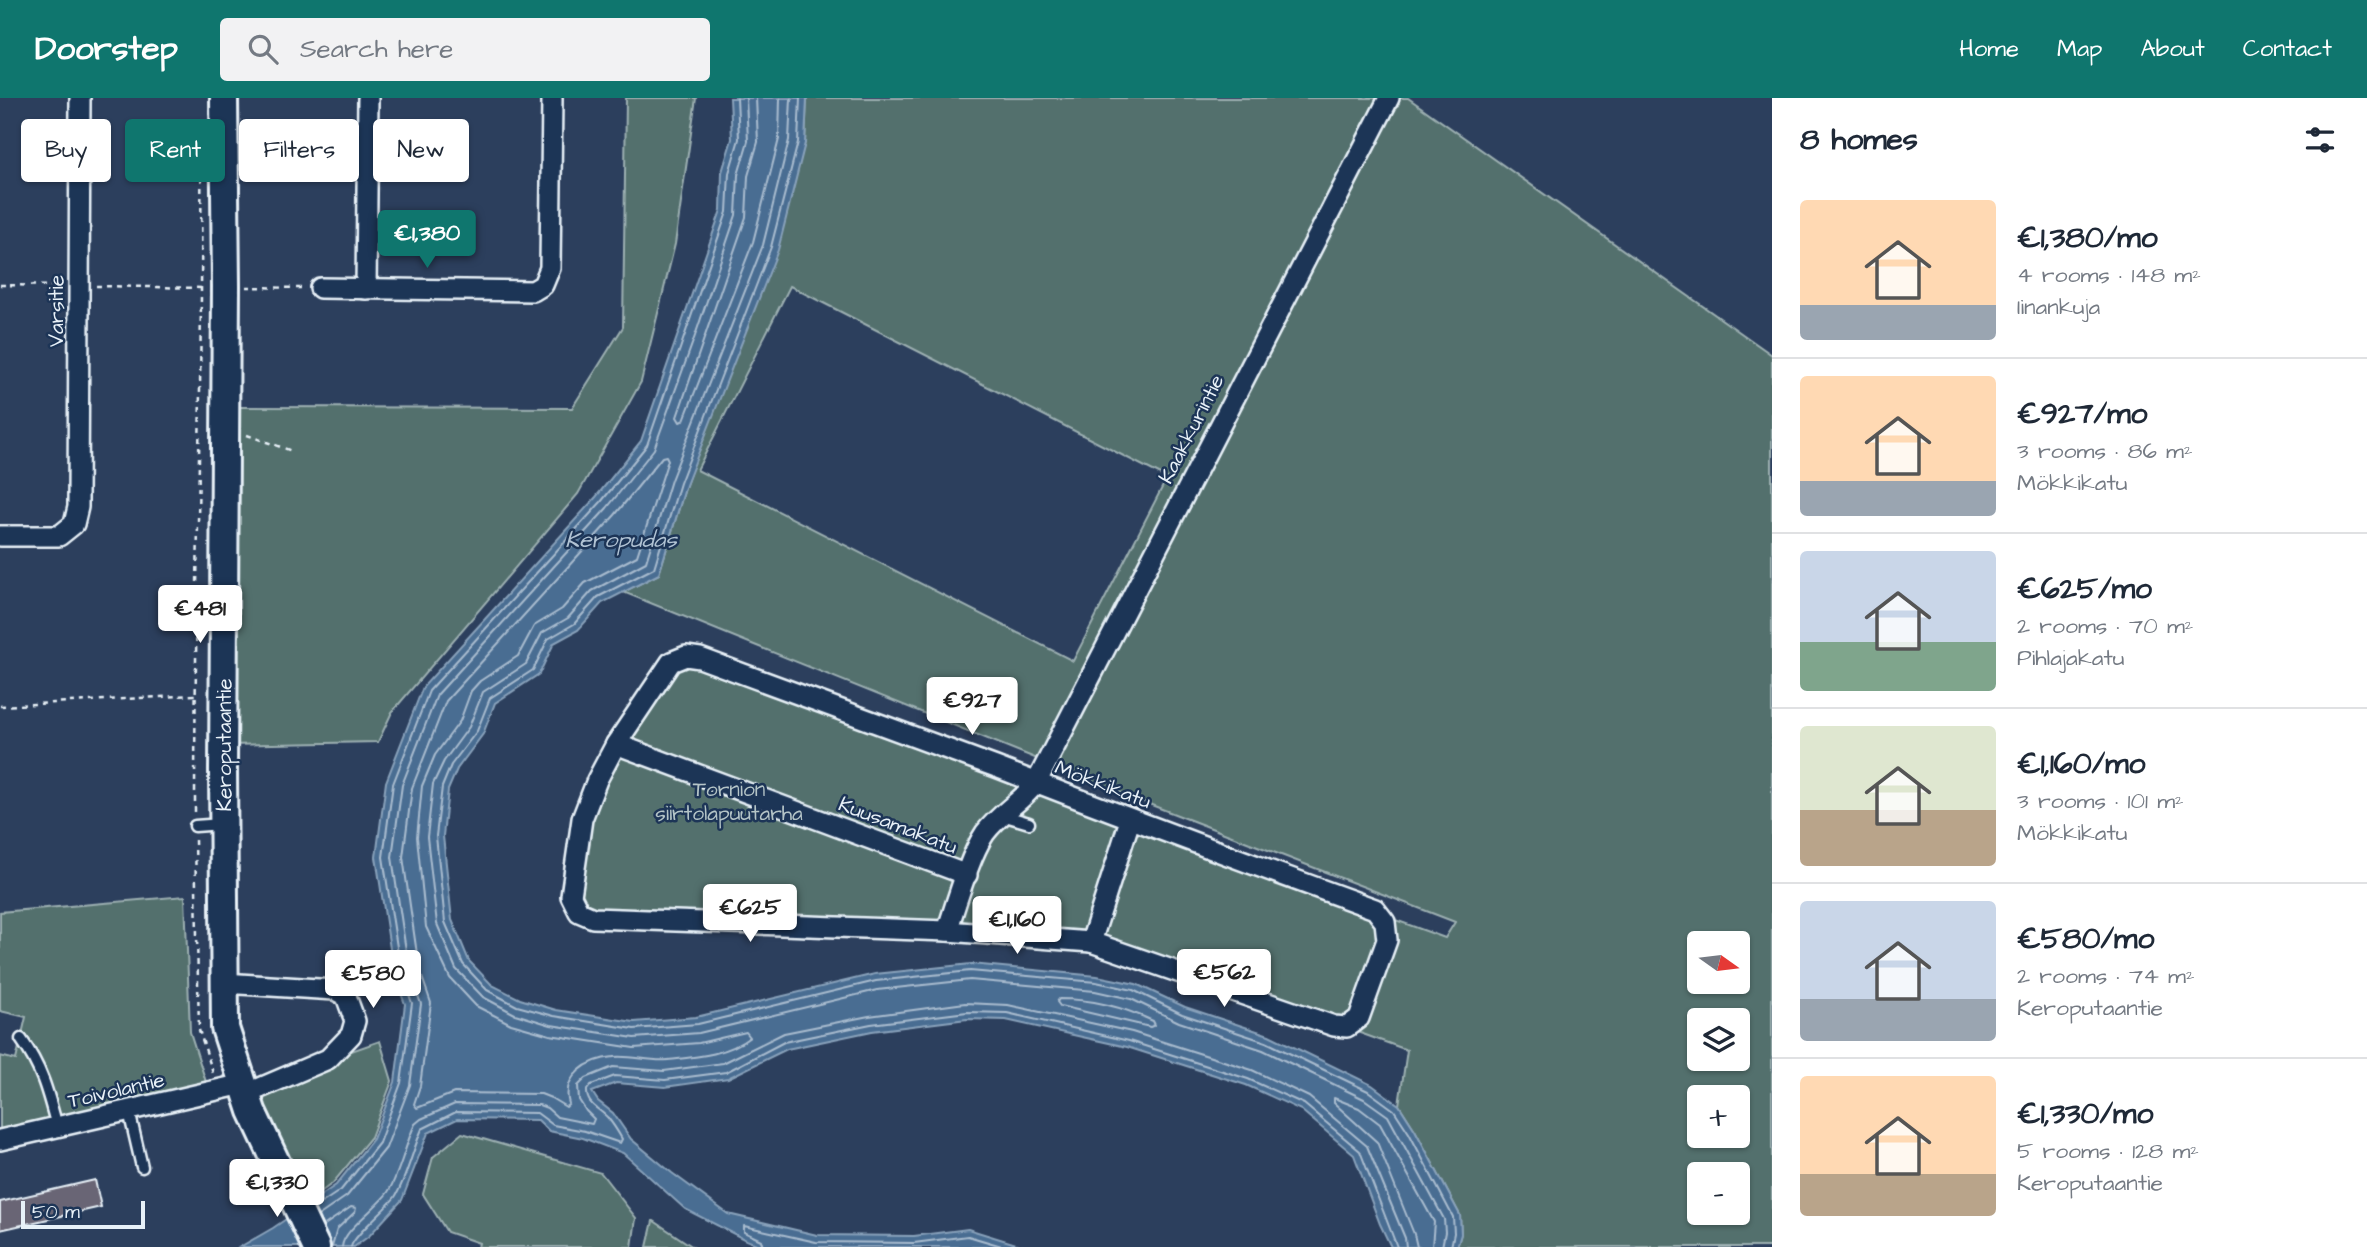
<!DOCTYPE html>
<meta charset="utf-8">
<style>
body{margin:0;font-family:"Architects Daughter",sans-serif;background:#f2f2f3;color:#1f2937;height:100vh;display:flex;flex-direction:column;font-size:26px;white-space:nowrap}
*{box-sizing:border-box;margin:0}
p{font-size:23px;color:#747a83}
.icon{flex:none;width:38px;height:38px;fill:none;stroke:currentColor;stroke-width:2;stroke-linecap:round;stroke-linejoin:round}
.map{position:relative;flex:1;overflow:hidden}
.side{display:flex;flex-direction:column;background:#fff;width:595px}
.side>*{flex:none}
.banner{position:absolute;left:21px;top:21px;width:665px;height:63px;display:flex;gap:14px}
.needle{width:46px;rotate:104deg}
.fabs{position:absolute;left:1687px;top:833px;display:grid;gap:14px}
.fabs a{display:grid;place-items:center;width:63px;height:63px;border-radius:7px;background:#fff;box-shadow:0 2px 5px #0004;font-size:35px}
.scale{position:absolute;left:21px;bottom:18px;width:124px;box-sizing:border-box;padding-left:7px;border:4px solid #e8f1f8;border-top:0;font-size:19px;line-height:24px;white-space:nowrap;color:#e8f1f8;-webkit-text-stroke:5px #1d3557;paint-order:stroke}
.price{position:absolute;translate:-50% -60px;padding:0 16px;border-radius:7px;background:#fff;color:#222;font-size:23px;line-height:46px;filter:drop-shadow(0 2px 4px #0008)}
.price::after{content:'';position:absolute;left:50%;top:42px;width:21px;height:16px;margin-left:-10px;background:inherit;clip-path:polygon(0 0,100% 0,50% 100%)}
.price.active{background:#0f766e;color:#fff}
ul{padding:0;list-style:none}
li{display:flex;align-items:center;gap:21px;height:175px;padding:0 28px}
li+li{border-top:2px solid #e0e1e3}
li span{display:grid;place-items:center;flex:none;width:196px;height:140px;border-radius:7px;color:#555}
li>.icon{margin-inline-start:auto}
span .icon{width:84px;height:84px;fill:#fffc;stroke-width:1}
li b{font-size:30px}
h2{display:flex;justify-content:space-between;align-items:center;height:84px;padding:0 28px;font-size:30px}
.chip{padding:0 24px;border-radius:7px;background:#fff;box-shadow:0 2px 5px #0004;font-size:24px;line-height:63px}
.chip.active{background:#0f766e;color:#fff}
header{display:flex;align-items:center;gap:42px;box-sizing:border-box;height:98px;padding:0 35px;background:#0f766e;color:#fff}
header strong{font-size:33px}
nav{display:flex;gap:38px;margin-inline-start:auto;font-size:24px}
.search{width:490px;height:63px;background:#f2f2f3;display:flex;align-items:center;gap:18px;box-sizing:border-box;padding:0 24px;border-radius:7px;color:#747a83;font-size:26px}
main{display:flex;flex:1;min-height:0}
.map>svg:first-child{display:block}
.green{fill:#526f6d;stroke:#9db0b2;stroke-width:2;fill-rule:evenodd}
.water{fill:#4a6d92;stroke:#89a2bb;stroke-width:2}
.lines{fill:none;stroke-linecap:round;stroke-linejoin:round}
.shore{stroke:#a9bccf;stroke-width:2}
.building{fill:#696575;stroke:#e8f1f8;stroke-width:2}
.lane-casing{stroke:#e8f1f8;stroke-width:15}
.street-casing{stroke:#e8f1f8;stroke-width:24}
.secondary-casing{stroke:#e8f1f8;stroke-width:32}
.path{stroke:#e8f1f8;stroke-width:2.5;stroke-dasharray:5 5;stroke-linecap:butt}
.lane{stroke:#1d3557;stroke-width:10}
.street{stroke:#1d3557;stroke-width:19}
.secondary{stroke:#1d3557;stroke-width:26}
.labels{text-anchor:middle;stroke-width:5;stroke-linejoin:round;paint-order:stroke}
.street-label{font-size:21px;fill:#e8f1f8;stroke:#1d3557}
.park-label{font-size:21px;fill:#b4c4c7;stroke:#1d3557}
.water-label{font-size:23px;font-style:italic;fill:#b1c3d4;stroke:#1d3557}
</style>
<header>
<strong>Doorstep</strong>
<div class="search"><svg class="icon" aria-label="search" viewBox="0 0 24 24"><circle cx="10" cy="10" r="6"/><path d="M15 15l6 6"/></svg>Search here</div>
<nav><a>Home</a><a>Map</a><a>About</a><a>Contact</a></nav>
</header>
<main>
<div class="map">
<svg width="1772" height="1149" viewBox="0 0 1772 1149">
<rect width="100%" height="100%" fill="#2c3f5d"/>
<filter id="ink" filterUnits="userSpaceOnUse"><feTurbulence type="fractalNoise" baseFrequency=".0143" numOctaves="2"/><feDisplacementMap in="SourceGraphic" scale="14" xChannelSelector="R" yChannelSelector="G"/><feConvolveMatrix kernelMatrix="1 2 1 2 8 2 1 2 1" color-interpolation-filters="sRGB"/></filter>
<g filter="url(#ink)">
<!-- green -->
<g class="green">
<path d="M626,0H696L675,146L641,284L578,396L392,614L378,644L226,647L234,309L572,310L623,229Z"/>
<path d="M807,0H1408L1772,257V1149H1457L1461,1136L1460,1117L1415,1032L1399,1007L1407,952L1097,840L594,815L583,809L577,796L589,723L617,656L674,569L686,564L1445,840L1455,824L1154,708L623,494L659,476L686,387L805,45ZM790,188L1167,380L1073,563L697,372ZM1699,845H1738V884H1699ZM1699,922H1738V961H1699ZM1699,999H1738V1038H1699ZM1699,1076H1738V1115H1699Z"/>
<path d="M185,798L190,934L207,987L0,1037V958L16,962L26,919L0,913V814Z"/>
<path d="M380,943L392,983L371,1039L333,1085L301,1108L251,988Z"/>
<path d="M462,1035L601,1075L636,1120L632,1149H478L479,1145L447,1134L423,1096L433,1059Z"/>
<path d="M653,1123H654L693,1149H647Z"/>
</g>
<!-- water -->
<path class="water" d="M730,0H807L805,45L778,152L686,387L659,476L602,505L578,532L554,545L539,576L495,605L483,636L457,671L448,692L443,738L452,822L469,863L492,887L520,901L556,912L634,924L696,919L875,876L971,866L1097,878L1136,886L1185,909L1269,937L1372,987L1399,1007L1415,1032L1460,1117L1461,1136L1457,1149H1391L1380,1126L1354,1057L1301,1012L1246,987L1127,949L1006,922L967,921L872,933L787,951L728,980L665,989L616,985L592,994L598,1003L613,1015L631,1041L672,1075L728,1116L817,1137L914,1138L968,1131L1026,1149H764L746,1142L685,1111L623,1055L583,1040L549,1033L538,1022L457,1021L428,1035L402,1102L369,1138L354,1149H240L273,1130L336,1087L373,1041L395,984L405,906L394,877L376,759L386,684L423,589L596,399L641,343L721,112L722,74L732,41Z"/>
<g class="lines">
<!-- shore -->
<g class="shore">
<path d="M756,0L758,44L748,78L746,119L677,319L680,324L684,322L753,144L779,41L780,0"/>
<path d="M791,0L789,42L763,147L671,382L646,464L592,493L568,520L542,535L526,566L483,594L469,629L444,663L433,686L427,739L437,826L456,871L483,899L515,916L551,927L634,940L699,935L877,892L970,882L1095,893L1131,901L1179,924L1263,952L1364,1001L1388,1018L1444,1121L1445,1134L1442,1149"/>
<path d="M800,0L798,44L771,149L680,385L654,470L598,499L574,526L548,541L533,572L490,600L477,633L451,667L442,689L436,738L445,824L463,866L487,892L517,908L554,918L634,931L698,926L876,883L970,873L1096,884L1133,892L1182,916L1266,944L1368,993L1394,1012L1409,1035L1453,1119L1454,1135L1451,1149"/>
<path d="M666,358L668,362L637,458L585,485L562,511L534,528L518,558L480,583L471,593L460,623L435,657L422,688L417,739L426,829L450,880L476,908L511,926L550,937L634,950L699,945L746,934L750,939C727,957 697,959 668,962C650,964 632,957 614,959C588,961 561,978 569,1006L566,1009L551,1000L541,996L454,995L417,1010L414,1006L420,988L431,905L419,870L403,759L412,690L446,603L615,417L662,359Z"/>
<path d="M1059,901C1092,901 1123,909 1153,923L1155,927L1150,929L1060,908L1057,904Z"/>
<path d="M314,1110L341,1092L379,1045L401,985L412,905L401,875L383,759L393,686L429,593L601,404L647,347L727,114L729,75L739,41L737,0"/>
<path d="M318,1118L347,1098L386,1050L410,987L421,906L409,873L392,759L402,687L437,597L607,410L654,351L695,238L736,117L738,77L748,43L746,0"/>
<path d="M323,1128L351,1109L356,1110L355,1114L337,1131L332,1149"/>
<path d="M342,1149C343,1132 377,1110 388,1094C400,1075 405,1047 415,1026L421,1021L455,1006L539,1007L547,1010L557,1019L592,1026L594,1021L586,1013L579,1002L578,988L586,980L613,969L664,973L723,965L784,935L869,918L965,905L1008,907L1132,934L1252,972L1309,999L1367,1048L1405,1140L1406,1149"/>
<path d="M351,1149C352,1139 386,1111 395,1099C406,1082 413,1051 422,1031L456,1014L537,1015L553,1027L585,1033L620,1045L622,1041C618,1034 613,1026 608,1020C599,1010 586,1007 587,992L591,987L615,978L665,982L726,974L784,944L871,926L967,914L1007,915L1129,943L1248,981L1304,1006L1360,1053L1397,1149"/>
<path d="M763,1149L761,1142L744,1134V1128L816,1144L914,1145L968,1138L1005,1149"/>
<path d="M1417,1149L1414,1136L1377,1044L1334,1005V1000L1359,1010L1380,1026L1434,1124L1432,1149"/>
</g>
</g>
<!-- building -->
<path class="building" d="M95,1082L101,1109L0,1132V1104Z"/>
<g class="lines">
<defs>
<g id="lane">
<path d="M1002,717L1029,725"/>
<path d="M195,728L222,726"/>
<path d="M21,941C42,970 48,995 57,1029"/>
<path d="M129,1013L142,1069"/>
</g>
<g id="street">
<path d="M320,190L533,193L543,187L550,170L552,0"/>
<path d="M366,191L368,0"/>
<path d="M0,438H59L74,426L78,409L80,0"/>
<path d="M616,646L967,777"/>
<path d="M1130,722L1091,844L1334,928L1347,929L1359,920L1387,842L1385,824L1375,811C1248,765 1122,718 996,669L700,560L686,558L671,564L616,646L597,682L582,721L571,798L579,814L593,820L947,833C956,806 970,757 985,735C1000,715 1021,704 1036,685L1389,0"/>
<path d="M947,833L1091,844"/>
<path d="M223,885L335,892L346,898L355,923L351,937L328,961L246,996"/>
<path d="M0,1042L243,986"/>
</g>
<path id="secondary" d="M224,0L226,188L223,672L225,930L252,1013L316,1149"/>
</defs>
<!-- lane casing -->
<use href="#lane" class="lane-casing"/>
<!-- street casing -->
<use href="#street" class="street-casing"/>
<!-- secondary casing -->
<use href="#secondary" class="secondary-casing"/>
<!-- path -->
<g class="path">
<path d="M0,187L61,188"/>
<path d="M96,188L205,190"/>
<path d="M246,189L302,190"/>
<path d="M247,337L292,353"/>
<path d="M0,608L195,597"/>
<path d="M195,714C195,489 203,264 201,38"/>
<path d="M195,742L199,932L213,975"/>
</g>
<!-- lane -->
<use href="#lane" class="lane"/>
<!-- street -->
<use href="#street" class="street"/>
<!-- secondary -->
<use href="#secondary" class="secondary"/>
</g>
</g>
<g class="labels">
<!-- street labels -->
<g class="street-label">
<text transform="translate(56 213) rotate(-90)" y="7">Varsitie</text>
<text transform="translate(1191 331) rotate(-63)" y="7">Kaakkurintie</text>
<text transform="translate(224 647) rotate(-90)" y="7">Keroputaantie</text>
<text transform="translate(1103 686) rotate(21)" y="7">Mökkikatu</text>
<text transform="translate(898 727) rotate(21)" y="7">Kuusamakatu</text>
<text transform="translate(116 992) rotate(-13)" y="7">Toivolantie</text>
</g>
<!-- park labels -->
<g class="park-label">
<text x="729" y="698">Tornion<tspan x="729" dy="24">siirtolapuutarha</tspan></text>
</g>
<!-- water labels -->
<g class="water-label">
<text x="621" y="449">Keropudas</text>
</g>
</g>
</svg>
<div class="fabs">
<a><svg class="needle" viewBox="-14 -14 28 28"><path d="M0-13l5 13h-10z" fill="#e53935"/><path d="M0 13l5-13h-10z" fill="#747a83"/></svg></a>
<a><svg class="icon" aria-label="layers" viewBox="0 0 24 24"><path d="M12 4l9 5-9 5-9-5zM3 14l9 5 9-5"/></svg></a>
<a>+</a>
<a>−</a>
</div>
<div class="scale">50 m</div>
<b class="price active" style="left:427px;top:172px">€1,380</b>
<b class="price" style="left:200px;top:547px">€481</b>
<b class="price" style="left:972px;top:639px">€927</b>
<b class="price" style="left:750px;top:846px">€625</b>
<b class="price" style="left:1017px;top:858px">€1,160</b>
<b class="price" style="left:1224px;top:911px">€562</b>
<b class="price" style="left:373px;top:912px">€580</b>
<b class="price" style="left:277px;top:1121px">€1,330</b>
<div class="banner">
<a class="chip">Buy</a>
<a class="chip active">Rent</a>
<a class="chip">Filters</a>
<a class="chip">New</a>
</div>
</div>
<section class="side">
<h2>8 homes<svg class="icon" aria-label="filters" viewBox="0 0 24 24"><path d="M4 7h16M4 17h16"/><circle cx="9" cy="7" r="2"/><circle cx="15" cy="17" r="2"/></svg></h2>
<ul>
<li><span style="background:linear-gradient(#ffd9b3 75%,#9aa5b1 0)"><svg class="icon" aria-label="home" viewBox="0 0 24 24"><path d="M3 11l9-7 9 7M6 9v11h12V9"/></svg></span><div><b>€1,380/mo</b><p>4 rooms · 148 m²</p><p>Iinankuja</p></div></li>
<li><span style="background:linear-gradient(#ffd9b3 75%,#9aa5b1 0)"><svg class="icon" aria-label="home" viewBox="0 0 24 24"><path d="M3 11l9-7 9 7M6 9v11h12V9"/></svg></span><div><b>€927/mo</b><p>3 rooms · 86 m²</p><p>Mökkikatu</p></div></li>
<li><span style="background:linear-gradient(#c9d6e8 65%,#7fa58c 0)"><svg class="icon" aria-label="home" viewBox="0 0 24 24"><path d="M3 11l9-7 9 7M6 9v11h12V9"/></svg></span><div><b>€625/mo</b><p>2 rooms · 70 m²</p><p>Pihlajakatu</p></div></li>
<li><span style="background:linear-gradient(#dfe7d0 60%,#b9a48a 0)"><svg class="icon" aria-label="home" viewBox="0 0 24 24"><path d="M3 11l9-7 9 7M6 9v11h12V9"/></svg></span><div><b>€1,160/mo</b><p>3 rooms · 101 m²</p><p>Mökkikatu</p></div></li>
<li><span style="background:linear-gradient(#c9d6e8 70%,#9aa5b1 0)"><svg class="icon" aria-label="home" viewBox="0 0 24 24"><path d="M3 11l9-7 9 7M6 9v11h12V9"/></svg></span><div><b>€580/mo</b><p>2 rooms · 74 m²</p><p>Keroputaantie</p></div></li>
<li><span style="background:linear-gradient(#ffd9b3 70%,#b9a48a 0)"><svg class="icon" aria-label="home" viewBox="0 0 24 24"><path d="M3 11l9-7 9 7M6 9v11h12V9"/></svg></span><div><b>€1,330/mo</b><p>5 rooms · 128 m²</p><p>Keroputaantie</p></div></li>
</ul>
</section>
</main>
